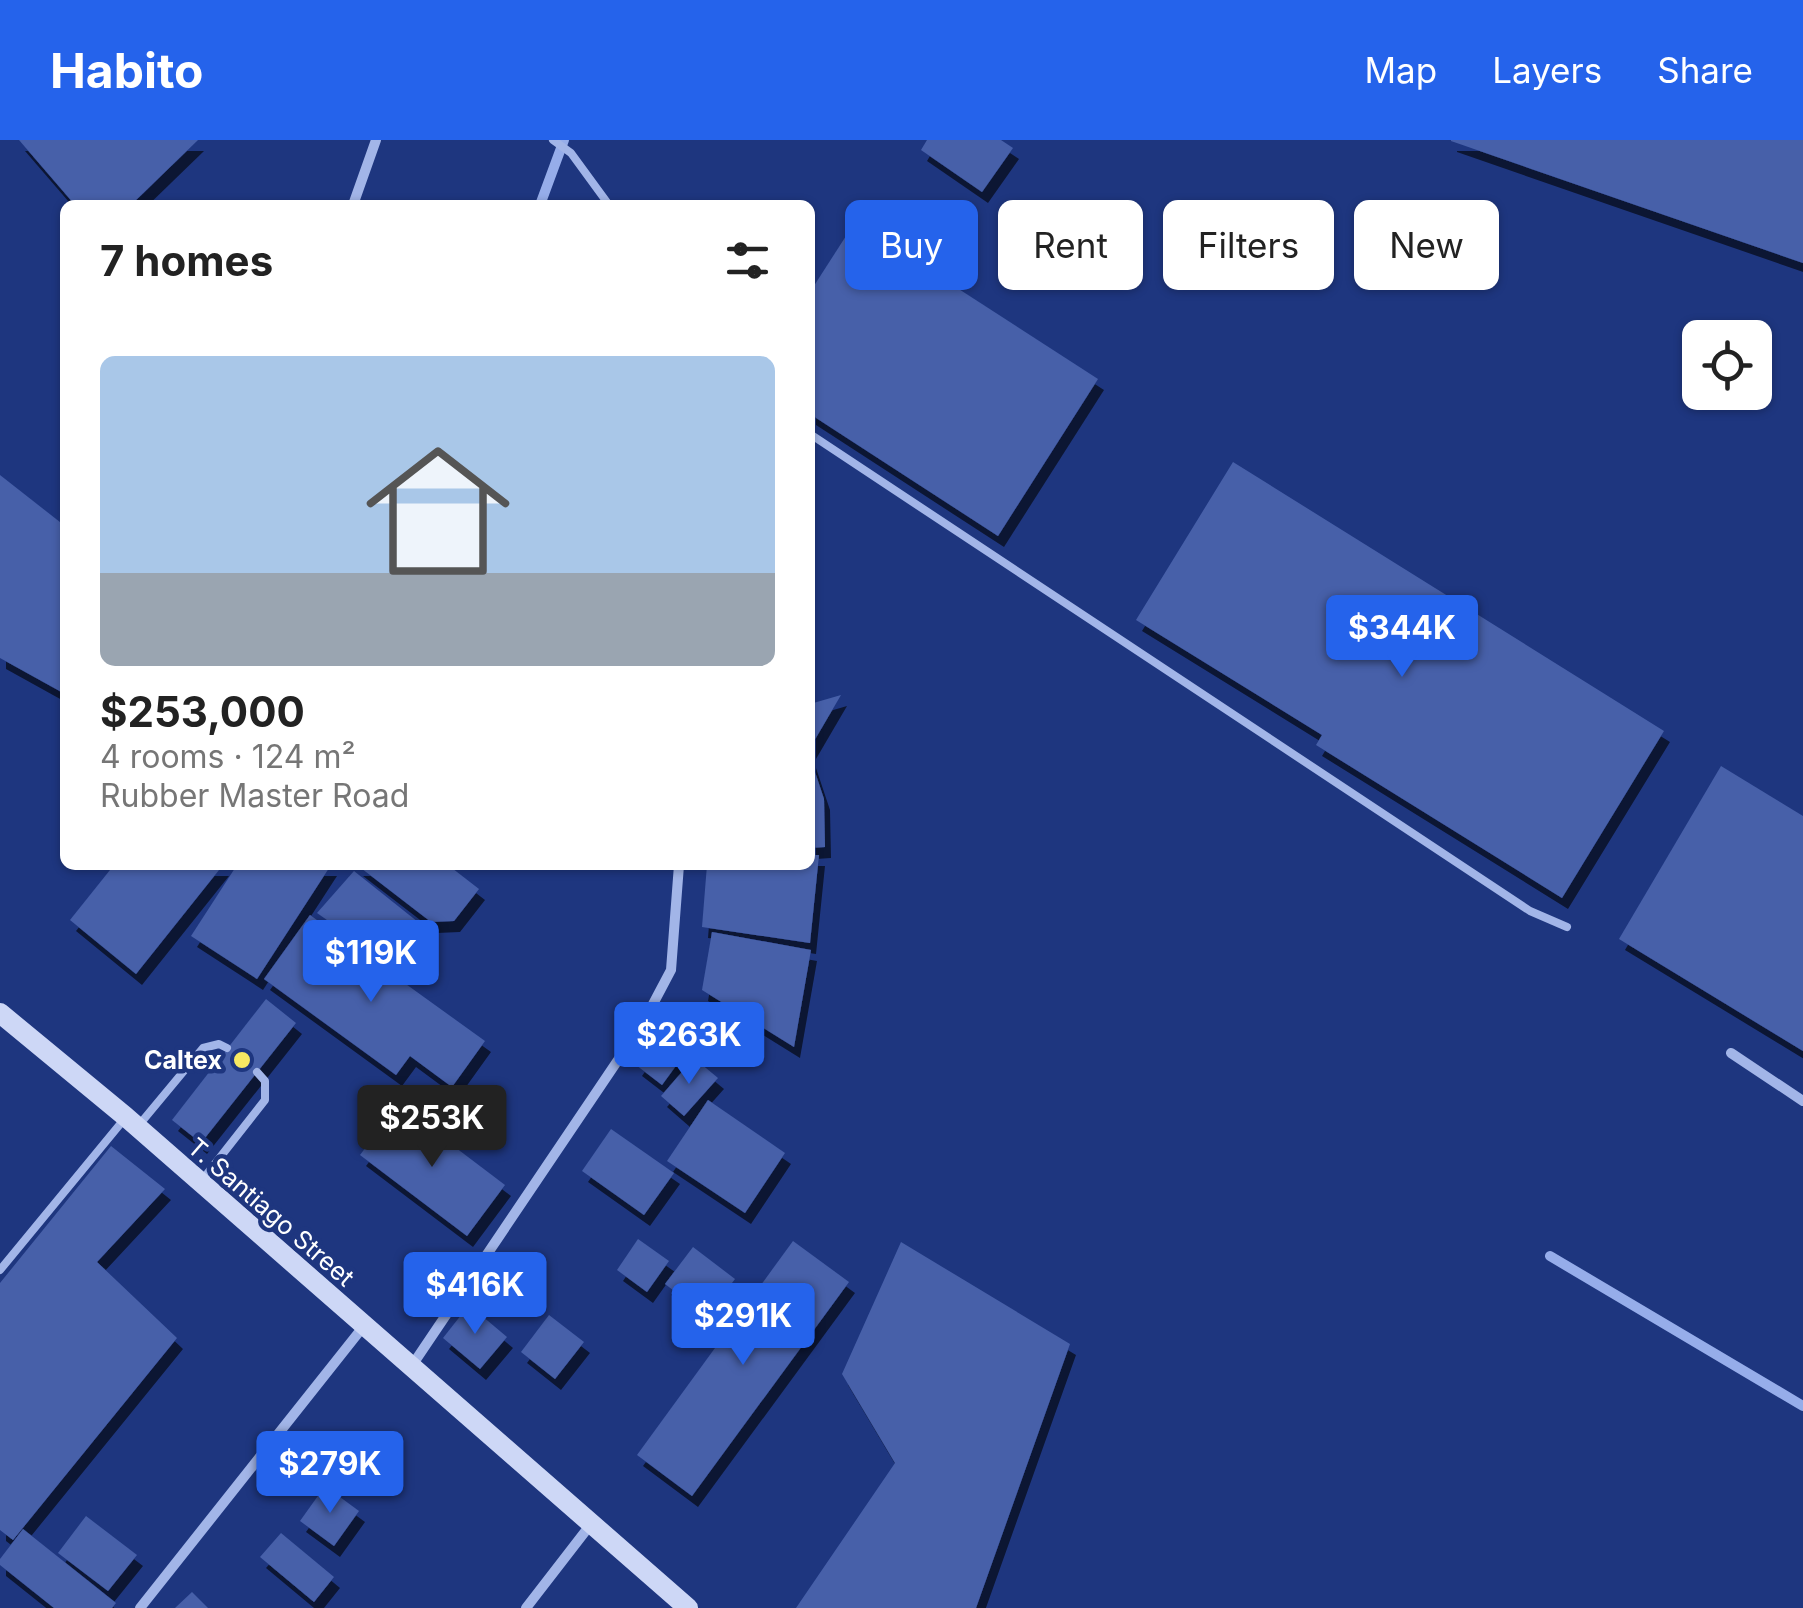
<!DOCTYPE html>
<meta charset="utf-8">
<style>
body{margin:0;font-family:Inter,sans-serif;background:#f6f6f6;color:#222;height:100vh;display:flex;flex-direction:column;font-size:38px;white-space:nowrap}
*{box-sizing:border-box;margin:0}
p{font-size:32px;color:#767676}
.icon{flex:none;width:55px;height:55px;fill:none;stroke:currentColor;stroke-width:2;stroke-linecap:round;stroke-linejoin:round}
.map{position:relative;flex:1;overflow:hidden}
.sheet{position:absolute;left:60px;top:60px;width:755px;height:670px;display:flex;flex-direction:column;background:#fff;border-radius:15px;box-shadow:0 2px 8px #0004}
.sheet>*{flex:none}
.banner{position:absolute;left:845px;top:60px;width:808px;height:90px;display:flex;gap:20px}
.fabs{position:absolute;left:1682px;top:180px;display:grid;gap:20px}
.fabs a{display:grid;place-items:center;width:90px;height:90px;border-radius:15px;background:#fff;box-shadow:0 2px 8px #0004;font-size:50px}
.price{position:absolute;translate:-50% -85px;padding:0 22px;border-radius:10px;background:#2563eb;color:#fff;font-size:32px;line-height:65px;filter:drop-shadow(0 2px 5px #0008)}
.price::after{content:'';position:absolute;left:50%;top:60px;width:30px;height:22px;margin-left:-15px;background:inherit;clip-path:polygon(0 0,100% 0,50% 100%)}
.price.selected{background:#222;color:#fff}
ul{padding:0;list-style:none}
li{display:grid;align-content:center;gap:20px;height:530px;padding:0 40px}
li span{display:grid;place-items:center;height:310px;border-radius:15px;color:#555}
li>.icon{margin-inline-start:auto}
span .icon{width:180px;height:180px;fill:#fffc;stroke-width:1}
li b{font-size:42px}
h2{display:flex;justify-content:space-between;align-items:center;height:120px;padding:0 40px;font-size:42px}
.chip{padding:0 35px;border-radius:15px;background:#fff;box-shadow:0 2px 8px #0004;font-size:35px;line-height:90px}
.chip.selected{background:#2563eb;color:#fff}
header{display:flex;align-items:center;gap:60px;box-sizing:border-box;height:140px;padding:0 50px;background:#2563eb;color:#fff}
header strong{font-size:48px}
nav{display:flex;gap:55px;margin-inline-start:auto;font-size:35px}
.map>svg:first-child{display:block}
.lines{fill:none;stroke-linecap:round;stroke-linejoin:round}
.stream{stroke:#96adea;stroke-width:10}
.building{fill:#4760a9;filter:url(#shadow)}
.service{stroke:#a2b5e8;stroke-width:8}
.minor{stroke:#a2b5e8;stroke-width:10}
.secondary{stroke:#cdd7f6;stroke-width:20}
.poi-dot{fill:#f7e862;stroke:#1e367f;stroke-width:4}
.labels{text-anchor:middle;stroke-width:9;stroke-linejoin:round;paint-order:stroke}
.poi-label{font-size:25px;font-weight:bold;fill:#fff;stroke:#1e367f;text-anchor:end}
.street-label{font-size:25px;fill:#fff;stroke:#1e367f}
</style>
<header>
<strong>Habito</strong>
<nav><a>Map</a><a>Layers</a><a>Share</a></nav>
</header>
<div class="map">
<svg width="1803" height="1468" viewBox="0 0 1803 1468">
<defs>
<filter id="shadow"><feDropShadow dx="6" dy="11" stdDeviation="0" flood-color="#0009"/></filter>
</defs>
<rect width="100%" height="100%" fill="#1e367f"/>
<g class="lines">
<!-- stream -->
<g class="stream">
<path d="M540,65L564,0"/>
<path d="M1550,1116L1803,1266"/>
</g>
</g>
<!-- building -->
<g class="building">
<path d="M19,0H198L131,65H75Z"/>
<path d="M927,0H1001L1013,8L982,52L921,10Z"/>
<path d="M1451,0H1803V123L1451,1Z"/>
<path d="M855,82L1098,239L998,396L810,274V152Z"/>
<path d="M1233,322L1664,591L1562,758L1316,605L1322,595L1136,480Z"/>
<path d="M0,335L65,386V554L0,518Z"/>
<path d="M841,555L810,608V564Z"/>
<path d="M810,617L824,659L825,707L810,708Z"/>
<path d="M1721,626L1803,676V911L1619,799Z"/>
<path d="M810,715H819L810,803L702,787L707,725H810Z"/>
<path d="M114,725H223L136,834L70,780Z"/>
<path d="M237,725H331L257,839L191,796Z"/>
<path d="M357,725H448L479,749L454,781L431,782Z"/>
<path d="M354,731L418,782L391,825L317,773Z"/>
<path d="M310,775L485,901L452,947L410,916L396,935L264,839Z"/>
<path d="M712,792L811,810L794,907L702,850Z"/>
<path d="M266,859L296,883L201,1003L172,980Z"/>
<path d="M662,888L689,908L662,945L636,925Z"/>
<path d="M694,918L718,938L684,976L661,956Z"/>
<path d="M708,960L785,1013L745,1073L667,1021Z"/>
<path d="M398,964L505,1045L467,1096L360,1015Z"/>
<path d="M611,989L674,1033L644,1075L582,1031Z"/>
<path d="M111,1006L165,1049L97,1122L177,1198L13,1400L0,1390V1143Z"/>
<path d="M638,1099L669,1121L647,1152L617,1130Z"/>
<path d="M793,1101L849,1142L692,1356L637,1315Z"/>
<path d="M901,1102L1070,1204L976,1468H796L895,1323L842,1234Z"/>
<path d="M693,1107L735,1139L707,1176L665,1144Z"/>
<path d="M469,1165L507,1197L480,1229L443,1198Z"/>
<path d="M549,1175L584,1202L555,1239L521,1212Z"/>
<path d="M325,1346L359,1371L334,1406L300,1381Z"/>
<path d="M86,1376L137,1415L108,1451L58,1413Z"/>
<path d="M23,1389L116,1463L112,1468H54L0,1425V1419Z"/>
<path d="M281,1393L334,1437L314,1462L260,1417Z"/>
<path d="M192,1452L208,1468H175Z"/>
</g>
<g class="lines">
<!-- service -->
<g class="service">
<path d="M553,0L571,13L609,65"/>
<path d="M810,294L1530,771L1567,787"/>
<path d="M139,985L203,908L219,904L227,908"/>
<path d="M203,1039L265,960V941L257,932"/>
<path d="M0,1130L126,977"/>
</g>
<!-- minor -->
<g class="minor">
<path d="M353,65L376,0"/>
<path d="M1731,913L1803,961"/>
<path d="M411,1227L643,883L671,830L679,725"/>
<path d="M140,1468L363,1187"/>
<path d="M526,1468L591,1384"/>
</g>
<!-- secondary -->
<path class="secondary" d="M0,873L126,977L688,1468"/>
</g>
<!-- markers -->
<circle class="poi-dot" cx="242" cy="920" r="10"/>
<g class="labels">
<!-- poi labels -->
<g class="poi-label">
<text x="222" y="929">Caltex</text>
</g>
<!-- street labels -->
<g class="street-label">
<text transform="translate(271 1072) rotate(41)" y="9">T. Santiago Street</text>
</g>
</g>
</svg>
<div class="fabs">
<a><svg class="icon" aria-label="locate" viewBox="0 0 24 24"><circle cx="12" cy="12" r="6"/><path d="M12 2v4M12 18v4M2 12h4M18 12h4"/></svg></a>
</div>
<b class="price" style="left:1402px;top:540px">$344K</b>
<b class="price" style="left:371px;top:865px">$119K</b>
<b class="price" style="left:689px;top:947px">$263K</b>
<b class="price selected" style="left:432px;top:1030px">$253K</b>
<b class="price" style="left:475px;top:1197px">$416K</b>
<b class="price" style="left:743px;top:1228px">$291K</b>
<b class="price" style="left:330px;top:1376px">$279K</b>
<div class="banner">
<a class="chip selected">Buy</a>
<a class="chip">Rent</a>
<a class="chip">Filters</a>
<a class="chip">New</a>
</div>
<section class="sheet">
<h2>7 homes<svg class="icon" aria-label="filters" viewBox="0 0 24 24"><path d="M4 7h16M4 17h16"/><circle cx="9" cy="7" r="2"/><circle cx="15" cy="17" r="2"/></svg></h2>
<ul>
<li><span style="background:linear-gradient(#a9c7e8 70%,#9aa5b1 0)"><svg class="icon" aria-label="home" viewBox="0 0 24 24"><path d="M3 11l9-7 9 7M6 9v11h12V9"/></svg></span><div><b>$253,000</b><p>4 rooms · 124 m²</p><p>Rubber Master Road</p></div></li>
</ul>
</section>
</div>
